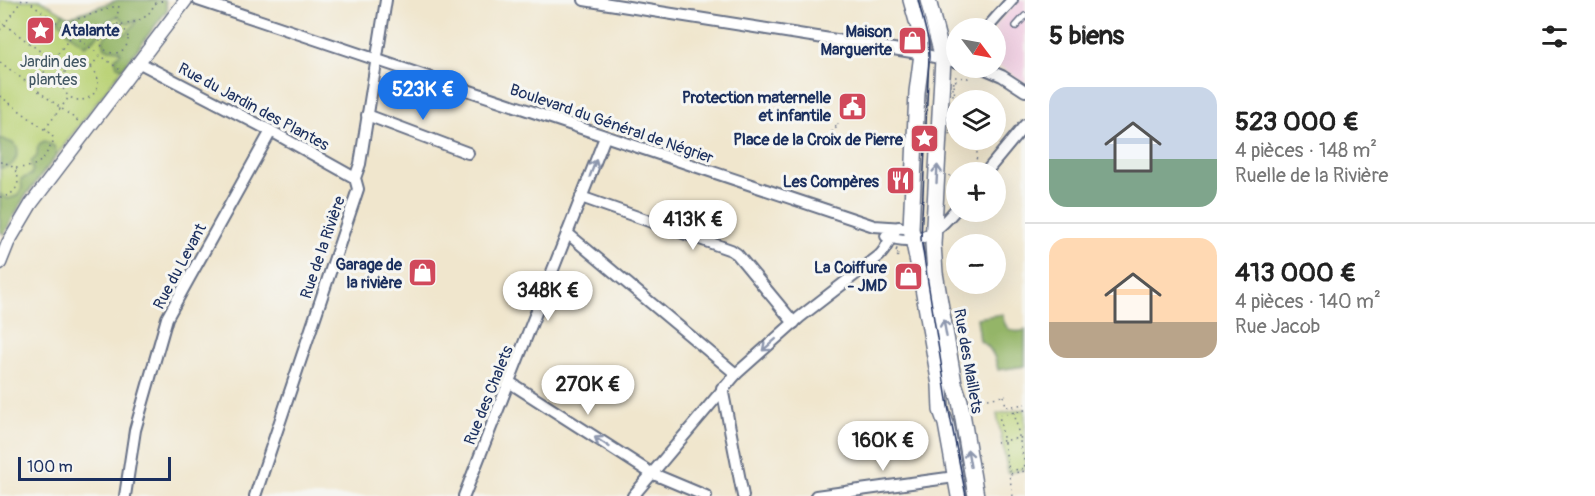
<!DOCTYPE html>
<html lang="fr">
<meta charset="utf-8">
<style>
body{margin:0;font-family:Pangolin,sans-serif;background:#f6f6f6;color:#222;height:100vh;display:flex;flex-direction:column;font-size:22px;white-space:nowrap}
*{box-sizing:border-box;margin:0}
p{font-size:20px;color:#767676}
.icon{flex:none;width:33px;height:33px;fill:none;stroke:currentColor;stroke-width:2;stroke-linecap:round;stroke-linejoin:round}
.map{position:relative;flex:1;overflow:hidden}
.details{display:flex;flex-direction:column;background:#fff;width:570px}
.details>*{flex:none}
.needle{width:39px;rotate:122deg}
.buttons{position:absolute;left:946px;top:18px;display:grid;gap:12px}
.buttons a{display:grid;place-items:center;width:60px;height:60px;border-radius:50%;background:#fff;box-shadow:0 6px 24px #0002;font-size:30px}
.scale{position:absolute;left:18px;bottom:15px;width:153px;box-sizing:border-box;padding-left:6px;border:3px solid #1b2f5e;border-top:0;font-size:16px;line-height:21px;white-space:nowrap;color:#1b2f5e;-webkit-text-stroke:4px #f6f6f2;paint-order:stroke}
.price{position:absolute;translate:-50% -51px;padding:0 14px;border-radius:21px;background:#fff;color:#222;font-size:20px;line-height:39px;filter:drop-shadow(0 2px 3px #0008)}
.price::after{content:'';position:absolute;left:50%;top:36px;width:18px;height:14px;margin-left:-9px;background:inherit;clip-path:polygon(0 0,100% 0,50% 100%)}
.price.current{background:#1a73e8;color:#fff}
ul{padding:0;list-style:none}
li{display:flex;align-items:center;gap:18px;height:150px;padding:0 24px}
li+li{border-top:2px solid #e0e0e0}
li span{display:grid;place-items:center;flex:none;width:168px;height:120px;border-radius:18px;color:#555}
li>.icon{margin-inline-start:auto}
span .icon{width:72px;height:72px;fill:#fffc;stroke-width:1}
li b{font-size:26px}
h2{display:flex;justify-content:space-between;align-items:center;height:72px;padding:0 24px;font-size:26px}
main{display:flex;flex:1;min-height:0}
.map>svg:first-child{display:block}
.built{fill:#f1d0e3}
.green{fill:#bbd378;stroke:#6b816b;stroke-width:1.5}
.forest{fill:#94b568;stroke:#587263;stroke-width:1.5}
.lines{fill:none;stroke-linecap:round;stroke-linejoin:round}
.service-casing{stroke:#666f85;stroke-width:8}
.minor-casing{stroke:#666f85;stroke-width:14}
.tertiary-casing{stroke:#666f85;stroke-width:15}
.primary-casing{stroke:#666f85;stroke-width:18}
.path{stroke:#666f85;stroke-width:1.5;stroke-dasharray:1.5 4.5;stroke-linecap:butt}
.service{stroke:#fff;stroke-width:5}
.minor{stroke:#fff;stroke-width:10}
.tertiary{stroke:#fff;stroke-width:12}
.primary{stroke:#fff;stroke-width:15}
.tram{stroke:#1b2f5e;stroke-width:1.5}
.oneway{stroke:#8d97ae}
.labels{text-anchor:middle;stroke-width:6;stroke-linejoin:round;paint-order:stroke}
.poi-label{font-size:16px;font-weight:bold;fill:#1b2f5e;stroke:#f6f6f2;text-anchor:end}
.park-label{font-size:16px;fill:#435864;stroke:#f6f6f2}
.street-label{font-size:16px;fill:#1b2f5e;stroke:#f6f6f2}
</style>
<main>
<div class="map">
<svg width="1025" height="496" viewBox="0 0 1025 496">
<rect width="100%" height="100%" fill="#f6f6f2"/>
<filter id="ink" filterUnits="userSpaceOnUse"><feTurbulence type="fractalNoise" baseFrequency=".0167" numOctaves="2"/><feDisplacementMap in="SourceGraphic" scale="12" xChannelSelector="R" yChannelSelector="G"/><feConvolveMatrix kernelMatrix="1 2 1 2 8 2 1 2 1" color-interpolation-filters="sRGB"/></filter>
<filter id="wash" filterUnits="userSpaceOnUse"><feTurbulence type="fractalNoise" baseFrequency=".008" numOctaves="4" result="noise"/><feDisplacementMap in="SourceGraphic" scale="24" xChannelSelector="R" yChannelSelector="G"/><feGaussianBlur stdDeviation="1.35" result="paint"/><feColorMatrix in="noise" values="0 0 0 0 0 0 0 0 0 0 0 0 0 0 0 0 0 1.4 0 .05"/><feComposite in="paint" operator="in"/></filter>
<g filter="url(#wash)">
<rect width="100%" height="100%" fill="#f0e6cd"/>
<!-- built -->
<path class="built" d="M1019,0H1025V83L996,64V28H993Z"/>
<!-- green -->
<g class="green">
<path d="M0,0H41L69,17L118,0H165L167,10L24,198L4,234L0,231Z"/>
<path d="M1025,409V469L1008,473L997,414Z"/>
</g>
<!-- forest -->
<g class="forest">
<path d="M118,0H165L167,10L123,68L117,66L115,58L121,53L119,50L105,48L103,40C109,29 115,31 126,34L136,23V20L128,24L118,16L107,21L105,30C96,35 93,41 85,46L67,32L70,24L68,22L62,24L58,20L63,13L69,17Z"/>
<path d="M0,138L15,144L18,150C16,161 13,168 0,168Z"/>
<path d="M45,141L54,146L57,155L24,198L4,234L0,231V194L8,199L17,196L22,188L21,179L31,175L33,169L31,162L37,156C38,148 36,144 45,141Z"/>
<path d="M1003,314C1003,327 1011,335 1025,330V366L998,370C996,358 992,347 980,341L977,318Z"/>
</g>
</g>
<g filter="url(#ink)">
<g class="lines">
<defs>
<path id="service" d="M1016,26L1025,16"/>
<g id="minor">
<path d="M198,0L874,226L904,228"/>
<path d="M584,0L912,52L957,62"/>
<path d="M987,28L1012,0"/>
<path d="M138,62L271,131L355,178"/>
<path d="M983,68L1002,76L1025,91"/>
<path d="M367,115L468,153"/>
<path d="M986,172L1025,125"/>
<path d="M581,197L731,250L737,254L794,323"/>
<path d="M567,233L736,374"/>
<path d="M886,236C920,248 937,232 957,208"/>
<path d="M509,382L651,473L706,496"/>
<path d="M722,388L743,496"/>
<path d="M125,496L135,430L167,318L271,131"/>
<path d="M255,496L358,189L355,178L360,164L386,0"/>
<path d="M464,496L605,137"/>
<path d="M633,496L736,374L800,317L879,256C890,246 889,234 899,227"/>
<path d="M816,496L955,477"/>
</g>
<path id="tertiary" d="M0,263L8,243L31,204L186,0"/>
<g id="primary">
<path d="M911,0L921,35L922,54L917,92L911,229L921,277L940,385L941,410L946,424L959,496"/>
<path d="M928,0L943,59L933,244L935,273L954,383L960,401L976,496"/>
</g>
</defs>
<!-- service casing -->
<use href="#service" class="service-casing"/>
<!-- minor casing -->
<use href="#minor" class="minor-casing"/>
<!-- tertiary casing -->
<use href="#tertiary" class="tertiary-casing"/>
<!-- primary casing -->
<use href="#primary" class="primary-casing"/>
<!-- path -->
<g class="path">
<path d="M27,0L120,70"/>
<path d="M0,21L65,70"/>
<circle cx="114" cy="39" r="14"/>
<path d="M63,28L72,21L116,6L119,7L116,21L119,26C134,22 149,20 154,4L164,0"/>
<path d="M0,30L22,0"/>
<path d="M0,62L78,121"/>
<circle cx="80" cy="82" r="18"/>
<path d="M91,67L99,56"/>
<path d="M955,77L968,78L970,68"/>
<path d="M956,80L954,84L955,106L949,135L953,107V84Z"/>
<path d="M33,87L72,35"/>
<path d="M0,96L52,135L54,140C42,162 40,167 15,168"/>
<path d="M837,124L839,125L832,132Z"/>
<path d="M45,129L69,97"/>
<path d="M978,140L976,164H979"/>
<path d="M0,162C24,164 24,196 0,197"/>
<path d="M950,175L951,200"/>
<path d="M896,249H898V258Z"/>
<path d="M1004,396L1006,407L1025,404"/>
<path d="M988,399L1006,395"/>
<path d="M1013,406L1025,467"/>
<path d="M1025,410L999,415L1009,471L1025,468"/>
<path d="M996,442L1025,437"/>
<path d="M1013,496L1009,474L1025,471"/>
</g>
<!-- service -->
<use href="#service" class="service"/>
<!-- minor -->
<use href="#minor" class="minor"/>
<!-- tertiary -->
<use href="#tertiary" class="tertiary"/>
<!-- primary -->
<use href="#primary" class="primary"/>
<!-- tram -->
<path class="tram" d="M918,0L928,39L929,56L921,239L948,406L966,496"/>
</g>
<!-- one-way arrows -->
<defs><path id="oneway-shaft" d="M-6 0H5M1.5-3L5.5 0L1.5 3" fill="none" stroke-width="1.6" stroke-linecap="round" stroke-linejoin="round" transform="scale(1.5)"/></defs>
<g class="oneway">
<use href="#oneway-shaft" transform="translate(593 168) rotate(-69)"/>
<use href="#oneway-shaft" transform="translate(937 174) rotate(-87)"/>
<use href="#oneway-shaft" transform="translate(945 328) rotate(-100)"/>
<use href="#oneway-shaft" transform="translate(769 345) rotate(139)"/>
<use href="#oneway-shaft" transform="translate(602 442) rotate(-147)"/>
<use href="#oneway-shaft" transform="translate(969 458) rotate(-100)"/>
</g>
</g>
<!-- icons -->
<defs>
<symbol id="sight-square" viewBox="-11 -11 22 22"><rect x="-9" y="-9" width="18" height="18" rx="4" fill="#d1495b" stroke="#f6f6f2"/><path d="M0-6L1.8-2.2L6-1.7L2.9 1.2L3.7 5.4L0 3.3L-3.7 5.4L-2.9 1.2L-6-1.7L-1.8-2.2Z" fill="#fff"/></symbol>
<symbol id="shop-square" viewBox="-11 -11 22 22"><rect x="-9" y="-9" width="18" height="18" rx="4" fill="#d1495b" stroke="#f6f6f2"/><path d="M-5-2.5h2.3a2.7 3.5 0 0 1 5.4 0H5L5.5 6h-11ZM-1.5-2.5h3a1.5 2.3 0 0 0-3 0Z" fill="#fff"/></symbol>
<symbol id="civic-square" viewBox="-11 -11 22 22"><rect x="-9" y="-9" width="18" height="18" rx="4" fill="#d1495b" stroke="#f6f6f2"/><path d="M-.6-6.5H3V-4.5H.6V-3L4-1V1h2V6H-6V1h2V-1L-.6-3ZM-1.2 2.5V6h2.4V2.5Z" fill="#fff"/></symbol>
<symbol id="restaurant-square" viewBox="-11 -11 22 22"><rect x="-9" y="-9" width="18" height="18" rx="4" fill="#d1495b" stroke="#f6f6f2"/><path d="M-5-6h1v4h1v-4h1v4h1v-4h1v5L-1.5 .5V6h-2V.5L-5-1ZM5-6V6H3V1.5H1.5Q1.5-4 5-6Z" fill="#fff"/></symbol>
</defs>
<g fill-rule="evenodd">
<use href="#sight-square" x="24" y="14" width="33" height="33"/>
<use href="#shop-square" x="896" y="24" width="33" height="33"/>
<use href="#civic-square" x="836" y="90" width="33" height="33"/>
<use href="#sight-square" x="908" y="122" width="33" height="33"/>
<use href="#restaurant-square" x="884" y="164" width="33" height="33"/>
<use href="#shop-square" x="406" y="256" width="33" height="33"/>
<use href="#shop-square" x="892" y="260" width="33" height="33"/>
</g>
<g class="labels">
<!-- poi labels -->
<g class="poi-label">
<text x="61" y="36" text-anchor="start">Atalante</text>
<text x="892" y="37">Maison<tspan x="892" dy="18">Marguerite</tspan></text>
<text x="831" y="103">Protection maternelle<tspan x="831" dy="18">et infantile</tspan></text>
<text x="903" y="145">Place de la Croix de Pierre</text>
<text x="879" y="187">Les Compères</text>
<text x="402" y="270">Garage de<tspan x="402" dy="18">la rivière</tspan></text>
<text x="887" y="273">La Coiffure<tspan x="887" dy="18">- JMD</tspan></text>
</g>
<!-- park labels -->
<g class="park-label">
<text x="53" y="67">Jardin des<tspan x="53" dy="18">plantes</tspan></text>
</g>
<!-- street labels -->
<g class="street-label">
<text transform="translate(254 106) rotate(28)" y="6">Rue du Jardin des Plantes</text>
<text transform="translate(612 123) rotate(19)" y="6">Boulevard du Général de Négrier</text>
<text transform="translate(322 247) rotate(-71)" y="6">Rue de la Rivière</text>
<text transform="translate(179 266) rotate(-62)" y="6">Rue du Levant</text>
<text transform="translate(969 361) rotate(80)" y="6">Rue des Maillets</text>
<text transform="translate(488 395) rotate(-68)" y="6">Rue des Chalets</text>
</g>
</g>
</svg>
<div class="buttons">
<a><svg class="needle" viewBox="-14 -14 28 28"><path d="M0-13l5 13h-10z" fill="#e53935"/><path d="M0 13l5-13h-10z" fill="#767676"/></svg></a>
<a><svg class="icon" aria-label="layers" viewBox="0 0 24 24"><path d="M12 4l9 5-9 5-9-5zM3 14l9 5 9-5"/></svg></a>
<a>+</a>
<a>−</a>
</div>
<div class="scale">100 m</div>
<b class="price current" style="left:423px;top:121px">523K €</b>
<b class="price" style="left:693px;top:251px">413K €</b>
<b class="price" style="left:548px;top:322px">348K €</b>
<b class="price" style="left:588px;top:416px">270K €</b>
<b class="price" style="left:883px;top:472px">160K €</b>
</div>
<section class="details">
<h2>5 biens<svg class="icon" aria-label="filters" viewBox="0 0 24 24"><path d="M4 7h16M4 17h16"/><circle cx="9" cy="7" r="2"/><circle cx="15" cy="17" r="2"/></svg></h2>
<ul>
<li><span style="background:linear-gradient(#c9d6e8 60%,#7fa58c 0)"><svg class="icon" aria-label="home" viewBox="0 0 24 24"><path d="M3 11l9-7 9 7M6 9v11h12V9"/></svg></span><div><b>523 000 €</b><p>4 pièces · 148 m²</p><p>Ruelle de la Rivière</p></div></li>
<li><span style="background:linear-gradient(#ffd9b3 70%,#b9a48a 0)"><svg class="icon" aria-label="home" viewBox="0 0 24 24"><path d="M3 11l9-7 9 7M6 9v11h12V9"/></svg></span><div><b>413 000 €</b><p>4 pièces · 140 m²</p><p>Rue Jacob</p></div></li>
</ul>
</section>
</main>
